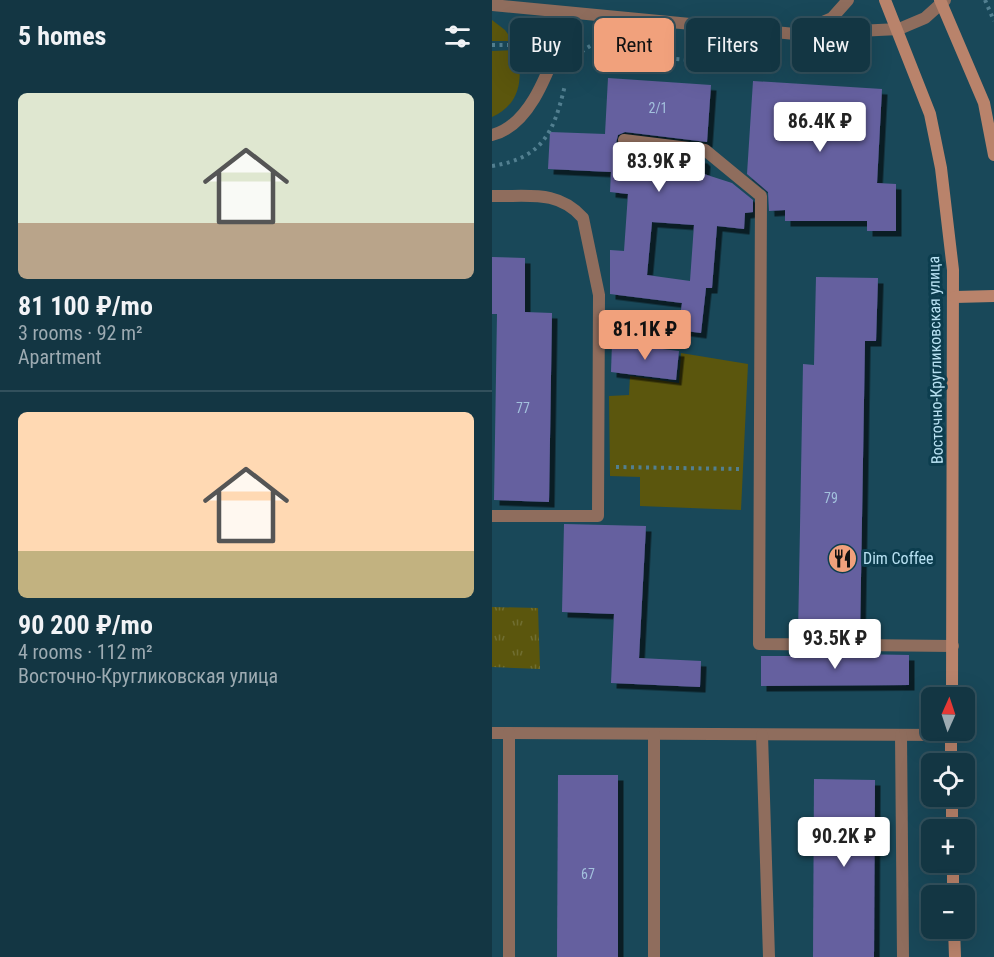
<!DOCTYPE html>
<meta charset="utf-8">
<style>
body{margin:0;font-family:"Roboto Condensed",sans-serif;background:#20414e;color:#f1f3f6;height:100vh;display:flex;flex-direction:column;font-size:22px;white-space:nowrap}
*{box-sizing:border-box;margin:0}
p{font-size:20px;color:#9dabb2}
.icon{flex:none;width:33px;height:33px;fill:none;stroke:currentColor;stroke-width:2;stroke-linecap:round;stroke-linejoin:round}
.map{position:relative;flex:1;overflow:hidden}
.sheet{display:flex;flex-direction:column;background:#133643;width:492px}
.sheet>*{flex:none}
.top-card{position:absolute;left:18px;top:18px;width:393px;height:54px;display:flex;gap:12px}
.needle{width:39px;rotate:3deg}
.tools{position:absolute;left:429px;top:687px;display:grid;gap:12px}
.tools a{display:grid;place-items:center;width:54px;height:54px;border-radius:9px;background:#133643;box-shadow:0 6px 24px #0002,0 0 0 2px #32505c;font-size:30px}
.price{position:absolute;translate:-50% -51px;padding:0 14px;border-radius:6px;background:#fff;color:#222;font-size:20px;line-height:39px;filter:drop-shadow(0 2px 3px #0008)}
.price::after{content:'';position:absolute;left:50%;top:36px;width:18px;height:14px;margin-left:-9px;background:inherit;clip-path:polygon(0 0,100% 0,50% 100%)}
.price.on{background:#f1a17c;color:#111}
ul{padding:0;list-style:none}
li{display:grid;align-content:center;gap:12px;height:318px;padding:0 18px}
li+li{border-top:2px solid #32505c}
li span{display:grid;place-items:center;height:186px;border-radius:9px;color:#555}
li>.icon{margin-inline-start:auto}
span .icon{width:108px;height:108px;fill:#fffc;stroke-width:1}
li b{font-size:26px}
h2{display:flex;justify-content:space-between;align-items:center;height:72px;padding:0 18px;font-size:26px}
.tag{padding:0 21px;border-radius:9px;background:#133643;box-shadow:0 6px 24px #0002,0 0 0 2px #32505c;font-size:21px;line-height:54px}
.tag.on{background:#f1a17c;color:#111}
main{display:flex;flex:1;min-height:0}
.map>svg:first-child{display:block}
.grass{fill:#5b560d}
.park{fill:url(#park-tufts)}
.building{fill:#65619f;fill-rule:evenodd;filter:url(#shadow)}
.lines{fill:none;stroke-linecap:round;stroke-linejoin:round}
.path{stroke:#527f90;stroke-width:4;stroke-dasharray:3 4.5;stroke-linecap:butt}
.lane{stroke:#8f6d5d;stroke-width:12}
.street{stroke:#8f6d5d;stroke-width:12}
.secondary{stroke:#b9836b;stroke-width:12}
.labels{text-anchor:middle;stroke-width:6;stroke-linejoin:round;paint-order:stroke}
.number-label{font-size:14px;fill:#a3c1dd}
.street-label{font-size:16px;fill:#b8e1f2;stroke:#0c3d4e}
.poi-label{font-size:16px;fill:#b8e1f2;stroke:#0c3d4e;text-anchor:start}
</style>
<main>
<section class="sheet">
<h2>5 homes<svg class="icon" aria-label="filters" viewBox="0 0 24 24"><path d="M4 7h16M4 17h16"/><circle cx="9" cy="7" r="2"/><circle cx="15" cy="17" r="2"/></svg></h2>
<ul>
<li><span style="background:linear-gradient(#dfe7d0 70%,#b9a48a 0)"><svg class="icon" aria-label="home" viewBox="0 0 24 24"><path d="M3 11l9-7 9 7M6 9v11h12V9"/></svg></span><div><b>81 100 ₽/mo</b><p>3 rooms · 92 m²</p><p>Apartment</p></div></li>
<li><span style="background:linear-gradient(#ffd9b3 75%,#c2b280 0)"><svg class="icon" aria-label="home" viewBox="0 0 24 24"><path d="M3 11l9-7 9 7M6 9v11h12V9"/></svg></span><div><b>90 200 ₽/mo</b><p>4 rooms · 112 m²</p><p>Восточно-Кругликовская улица</p></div></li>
</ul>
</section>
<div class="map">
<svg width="502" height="957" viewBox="0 0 502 957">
<defs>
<pattern id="park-tufts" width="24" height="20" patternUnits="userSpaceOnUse" patternTransform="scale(1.5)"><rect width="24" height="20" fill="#5b560d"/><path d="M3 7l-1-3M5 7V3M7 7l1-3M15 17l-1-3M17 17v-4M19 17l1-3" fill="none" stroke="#706e31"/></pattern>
<filter id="shadow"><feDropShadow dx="5.5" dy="5.5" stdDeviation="0" flood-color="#0009"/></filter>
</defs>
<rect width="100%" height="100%" fill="#194859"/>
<!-- grass -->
<g class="grass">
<path d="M0,20L13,30L21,41H0Z"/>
<path d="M25,50C31,78 29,104 0,117V51Z"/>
<path d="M189,353L256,364L249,510L148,506V477L118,476L117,396L137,395L138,376L187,383Z"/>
</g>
<!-- park -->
<path class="park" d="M0,607L46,608L48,669L0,667Z"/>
<!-- building -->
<g class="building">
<path d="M116,78L219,85L215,142L133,132L126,135L124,143L131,148L210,158L213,161L212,174L240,183L261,200V212L253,213L252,229L225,226L220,288H214L209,333L186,330L190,303L118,294V250L132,251L136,194L118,192L119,172L56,169L58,132L113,134ZM160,222L202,225L198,281L155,275Z"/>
<path d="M261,81L390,89L385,183L404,184V231H375V221H293V210L277,211L276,192L255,174Z"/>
<path d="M0,257L33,258V312L60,313L57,502L2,500L5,314H0Z"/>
<path d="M324,277L386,278L384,341H373L368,637L306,636L311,364L322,365Z"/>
<path d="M120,343L187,351L184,380L119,372Z"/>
<path d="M72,524L154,526L147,658L209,661L208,687L119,683L122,614L70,612Z"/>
<path d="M306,653L417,655V685L269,686V656H306Z"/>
<path d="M66,775H126V957H65Z"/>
<path d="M322,779L383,780L382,957H321Z"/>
</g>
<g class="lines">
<!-- path -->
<g class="path">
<path d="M493,0L502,21"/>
<path d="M0,45H28"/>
<path d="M84,57C95,46 104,42 118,40L130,55L239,63L279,53"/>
<path d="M0,166C51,158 62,132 73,85"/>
<path d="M124,467L248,469"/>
</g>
<!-- lane -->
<g class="lane">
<path d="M0,135C45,124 62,51 79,13"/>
<path d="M132,140L213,150L269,196L267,644L461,646"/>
<path d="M0,196C35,197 66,189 91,218L107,295L106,516H0"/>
<path d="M0,733L459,735"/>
<path d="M270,735L277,957"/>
<path d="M409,735L411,957"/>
<path d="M17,957V733"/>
<path d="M162,957V734"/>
</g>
<!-- street -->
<g class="street">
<path d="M0,5L303,34L407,29L433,18L453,0"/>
<path d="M310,31L340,18L356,0"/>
</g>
<!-- secondary -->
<g class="secondary">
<path d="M393,0L438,114L449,168L461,270L460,698"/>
<path d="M448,0L492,103L502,155"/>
<path d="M463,297L502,296"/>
<path d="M459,730V764"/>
<path d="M460,796V830"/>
<path d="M461,862V896"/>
<path d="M462,928L463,957"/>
</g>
</g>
<!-- icons -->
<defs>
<symbol id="restaurant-disc" viewBox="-11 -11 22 22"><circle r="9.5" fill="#f1a17c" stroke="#0c3d4e"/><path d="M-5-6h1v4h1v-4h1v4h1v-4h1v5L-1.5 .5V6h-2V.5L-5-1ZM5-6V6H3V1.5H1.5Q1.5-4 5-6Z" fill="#111"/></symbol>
</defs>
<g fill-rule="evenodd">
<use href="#restaurant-disc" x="334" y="542" width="33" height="33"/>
</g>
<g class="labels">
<!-- number labels -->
<g class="number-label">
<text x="166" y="113">2/1</text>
<text x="31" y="413">77</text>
<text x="339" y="503">79</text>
<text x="96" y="879">67</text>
</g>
<!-- street labels -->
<g class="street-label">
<text transform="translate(443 360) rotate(-91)" y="6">Восточно-Кругликовская улица</text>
</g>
<!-- poi labels -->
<g class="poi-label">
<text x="371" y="564">Dim Coffee</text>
</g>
</g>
</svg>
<div class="tools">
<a><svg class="needle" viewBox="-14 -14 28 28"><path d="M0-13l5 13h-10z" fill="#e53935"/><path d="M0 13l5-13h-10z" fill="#9dabb2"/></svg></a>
<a><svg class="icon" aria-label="locate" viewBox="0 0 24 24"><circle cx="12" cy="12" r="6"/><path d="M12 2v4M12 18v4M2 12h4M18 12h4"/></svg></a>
<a>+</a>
<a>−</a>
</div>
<b class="price" style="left:328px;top:153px">86.4K ₽</b>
<b class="price" style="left:167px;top:193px">83.9K ₽</b>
<b class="price on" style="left:153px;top:361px">81.1K ₽</b>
<b class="price" style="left:343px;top:670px">93.5K ₽</b>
<b class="price" style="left:352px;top:868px">90.2K ₽</b>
<div class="top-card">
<a class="tag">Buy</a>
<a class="tag on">Rent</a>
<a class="tag">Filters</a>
<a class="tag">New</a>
</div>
</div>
</main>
